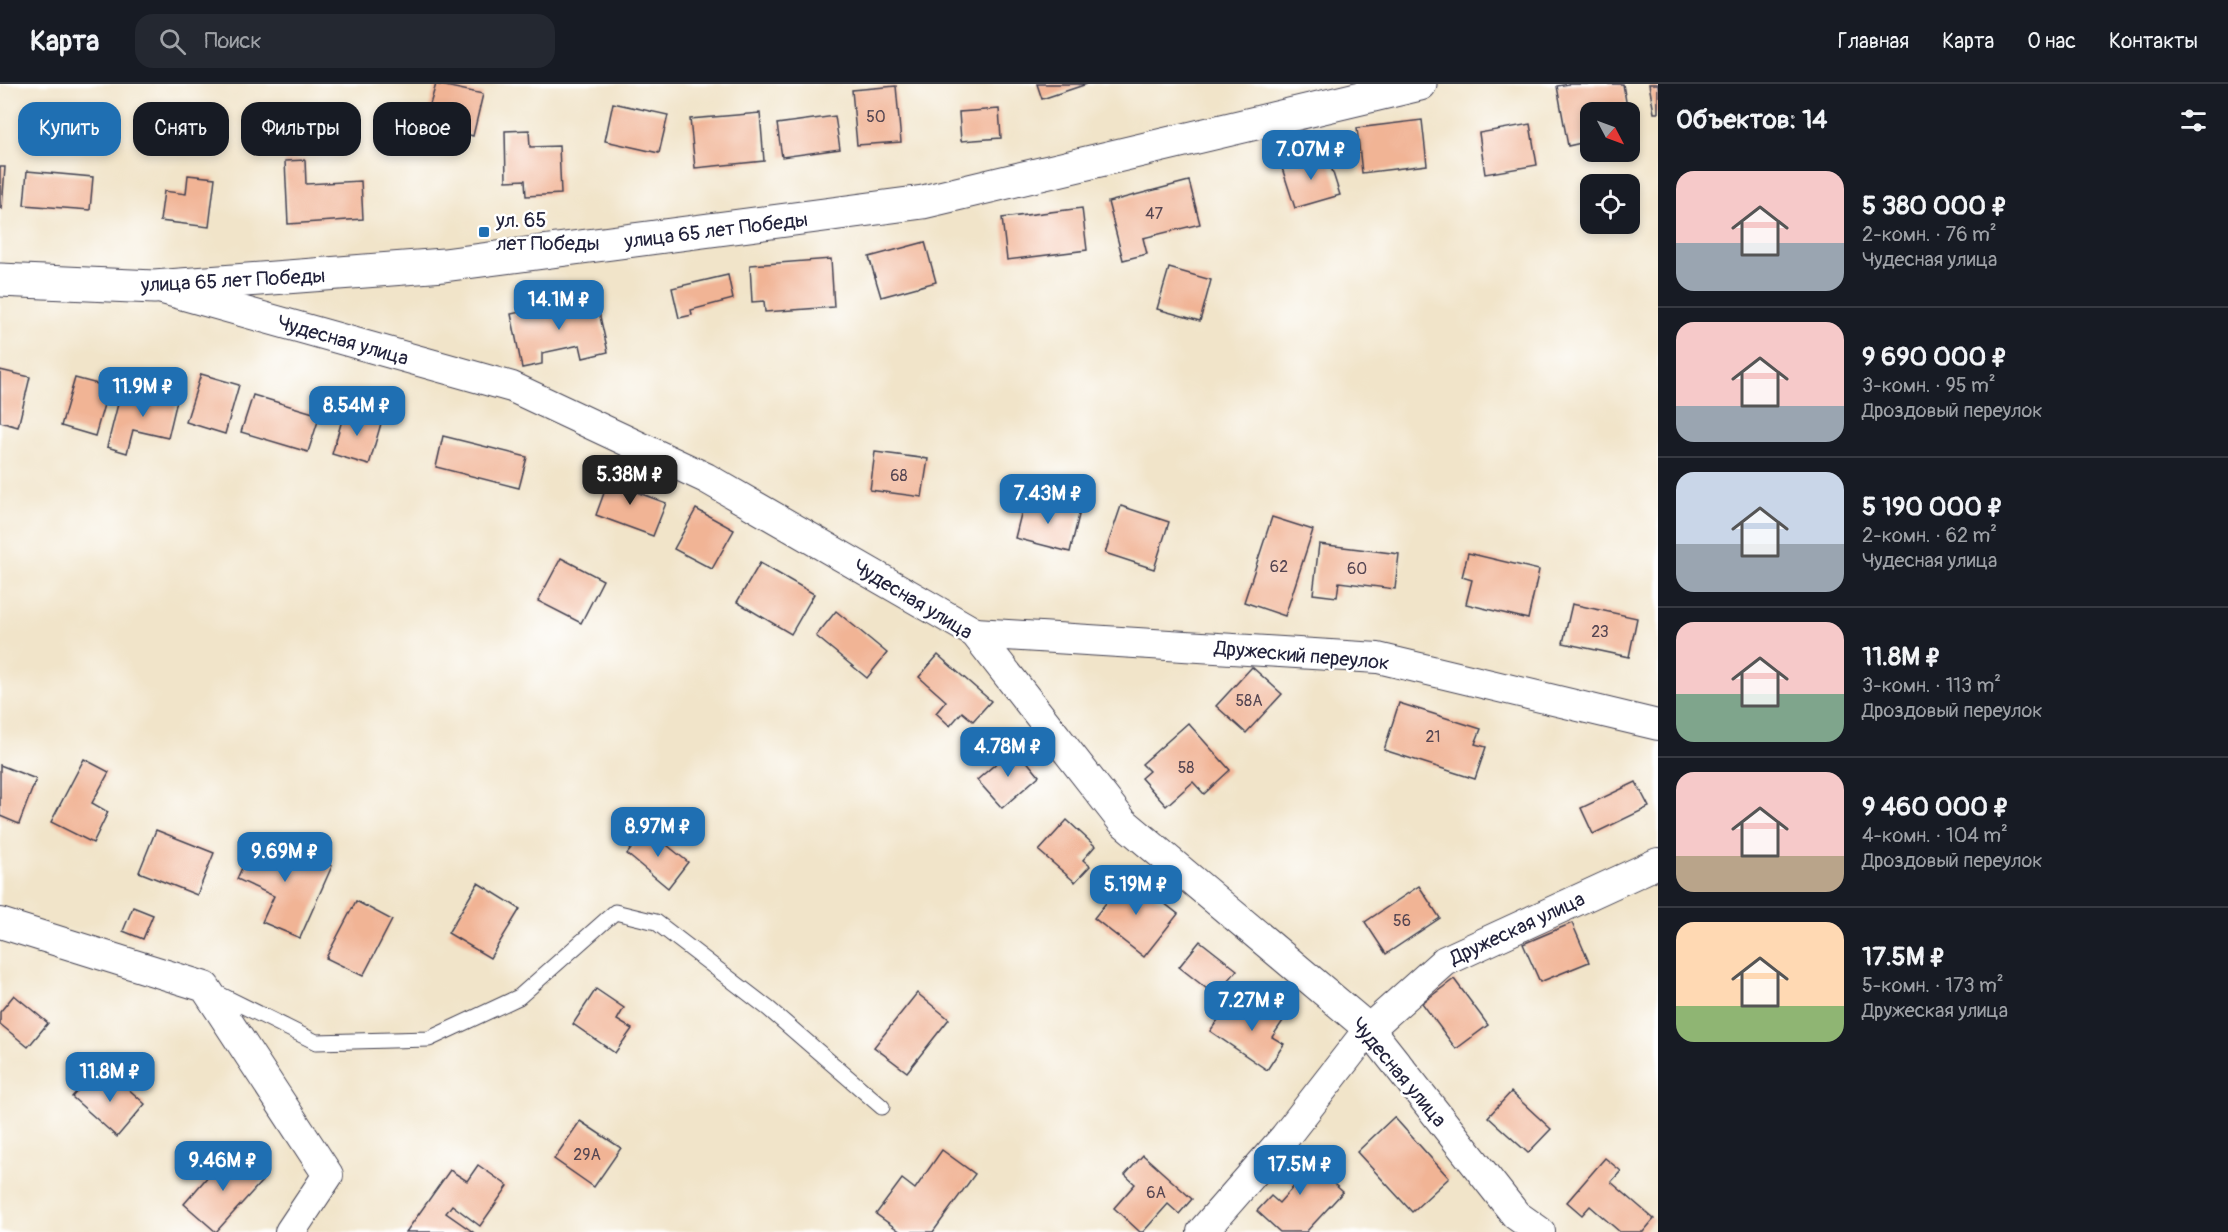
<!DOCTYPE html>
<html lang="ru">
<meta charset="utf-8">
<style>
body{margin:0;font-family:Pangolin,sans-serif;background:#242831;color:#f1f3f6;height:100vh;display:flex;flex-direction:column;font-size:22px;white-space:nowrap}
*{box-sizing:border-box;margin:0}
p{font-size:20px;color:#9ea1a6}
.icon{flex:none;width:33px;height:33px;fill:none;stroke:currentColor;stroke-width:2;stroke-linecap:round;stroke-linejoin:round}
.map{position:relative;flex:1;overflow:hidden}
.drawer{display:flex;flex-direction:column;background:#171b24;width:570px}
.drawer>*{flex:none}
.hud{position:absolute;left:18px;top:18px;width:570px;height:54px;display:flex;gap:12px}
.needle{width:39px;rotate:131deg}
.controls{position:absolute;left:1580px;top:18px;display:grid;gap:12px}
.controls a{display:grid;place-items:center;width:60px;height:60px;border-radius:12px;background:#171b24;box-shadow:0 3px 9px #0003;font-size:30px}
.price{position:absolute;translate:-50% -51px;padding:0 14px;border-radius:12px;background:#1f6fb2;color:#fff;font-size:20px;line-height:39px;filter:drop-shadow(0 2px 3px #0008)}
.price::after{content:'';position:absolute;left:50%;top:36px;width:18px;height:14px;margin-left:-9px;background:inherit;clip-path:polygon(0 0,100% 0,50% 100%)}
.price.current{background:#222;color:#fff}
ul{padding:0;list-style:none}
li{display:flex;align-items:center;gap:18px;height:150px;padding:0 18px}
li+li{border-top:2px solid #363941}
li span{display:grid;place-items:center;flex:none;width:168px;height:120px;border-radius:18px;color:#555}
li>.icon{margin-inline-start:auto}
span .icon{width:72px;height:72px;fill:#fffc;stroke-width:1}
li b{font-size:26px}
h2{display:flex;justify-content:space-between;align-items:center;height:72px;padding:0 18px;font-size:26px}
.pill{padding:0 21px;border-radius:18px;background:#171b24;box-shadow:0 3px 9px #0003;font-size:21px;line-height:54px}
.pill.current{background:#1f6fb2;color:#fff}
header{display:flex;align-items:center;gap:36px;box-sizing:border-box;height:84px;padding:0 30px;background:#171b24;border-bottom:2px solid #363941}
header strong{font-size:28px}
nav{display:flex;gap:33px;margin-inline-start:auto;font-size:21px}
.search{width:420px;height:54px;background:#242831;display:flex;align-items:center;gap:15px;box-sizing:border-box;padding:0 21px;border-radius:18px;color:#9ea1a6;font-size:22px}
main{display:flex;flex:1;min-height:0}
.map>svg:first-child{display:block}
.building{fill:#f1b495}
.lines{fill:none;stroke-linecap:round;stroke-linejoin:round}
.service-casing{stroke:#413f50;stroke-width:17}
.minor-casing{stroke:#413f50;stroke-width:32}
.tertiary-casing{stroke:#413f50;stroke-width:35}
.service{stroke:#fff;stroke-width:15}
.minor{stroke:#fff;stroke-width:30}
.tertiary{stroke:#fff;stroke-width:33}
.poi-dot{fill:#1f6fb2;stroke:#fff;stroke-width:2}
.labels{text-anchor:middle;stroke-width:5;stroke-linejoin:round;paint-order:stroke}
.number-label{font-size:16px;fill:#564652}
.poi-label{font-size:20px;fill:#22223b;stroke:#fff;text-anchor:start}
.street-label{font-size:20px;fill:#22223b;stroke:#fff}
</style>
<header>
<strong>Карта</strong>
<div class="search"><svg class="icon" aria-label="search" viewBox="0 0 24 24"><circle cx="10" cy="10" r="6"/><path d="M15 15l6 6"/></svg>Поиск</div>
<nav><a>Главная</a><a>Карта</a><a>О нас</a><a>Контакты</a></nav>
</header>
<main>
<div class="map">
<svg width="1658" height="1148" viewBox="0 0 1658 1148">
<rect width="100%" height="100%" fill="#fff"/>
<filter id="ink" filterUnits="userSpaceOnUse"><feTurbulence type="fractalNoise" baseFrequency=".0167" numOctaves="2"/><feDisplacementMap in="SourceGraphic" scale="12" xChannelSelector="R" yChannelSelector="G"/><feConvolveMatrix kernelMatrix="1 2 1 2 8 2 1 2 1" color-interpolation-filters="sRGB"/></filter>
<filter id="wash" filterUnits="userSpaceOnUse"><feTurbulence type="fractalNoise" baseFrequency=".008" numOctaves="4" result="noise"/><feDisplacementMap in="SourceGraphic" scale="24" xChannelSelector="R" yChannelSelector="G"/><feGaussianBlur stdDeviation="1.35" result="paint"/><feColorMatrix in="noise" values="0 0 0 0 0 0 0 0 0 0 0 0 0 0 0 0 0 1.4 0 .05"/><feComposite in="paint" operator="in"/></filter>
<g filter="url(#wash)">
<rect width="100%" height="100%" fill="#f1e4c9"/>
<g id="blocks">
<!-- building -->
<g class="building">
<path d="M436,0L483,10L473,52L456,47L460,32L429,24Z"/>
<path d="M1037,0H1087L1042,15Z"/>
<path d="M1569,0H1623L1627,23L1590,28V57L1568,62L1557,2Z"/>
<path d="M1649,0H1658V29H1654Z"/>
<path d="M896,2L901,58L857,61L852,6Z"/>
<path d="M613,19L668,31L659,69L605,57Z"/>
<path d="M999,25L1001,54L961,57L959,28Z"/>
<path d="M760,29L764,77L695,84L690,35Z"/>
<path d="M835,32L840,65L782,73L777,40Z"/>
<path d="M1422,36L1427,81L1362,89L1357,44Z"/>
<path d="M1530,40L1537,81L1485,90L1479,49Z"/>
<path d="M529,46L530,63L559,62L561,110L526,112L525,96L506,97L505,47Z"/>
<path d="M1327,70L1340,111L1295,124L1282,84Z"/>
<path d="M305,76L306,100L361,97L363,135L288,140L285,77Z"/>
<path d="M0,83H5L2,125L0,124Z"/>
<path d="M27,87L93,93L90,126L24,121Z"/>
<path d="M188,91L215,94L209,143L160,137L164,107L186,110Z"/>
<path d="M1189,97L1200,140L1143,154L1147,170L1123,176L1108,118Z"/>
<path d="M1082,124L1087,166L1007,176L1002,134Z"/>
<path d="M925,158L936,198L881,213L869,173Z"/>
<path d="M831,175L834,223L765,228L764,217L752,218L750,181Z"/>
<path d="M1169,184L1211,196L1200,237L1157,225Z"/>
<path d="M728,191L733,215L691,226L692,231L679,234L672,204Z"/>
<path d="M584,214L585,222L597,219L608,268L583,274L580,261L542,269V280L522,284L511,230Z"/>
<path d="M0,286L30,293L18,343L0,338Z"/>
<path d="M201,290L239,301L225,350L186,338Z"/>
<path d="M75,294L109,303L95,352L61,342Z"/>
<path d="M155,302L179,308L168,354L133,346L127,369L107,363L120,312L151,319Z"/>
<path d="M253,311L320,331L308,368L241,348Z"/>
<path d="M345,326L382,336L369,381L332,370Z"/>
<path d="M443,352L527,373L519,404L436,383Z"/>
<path d="M875,368L928,375L922,413L870,406Z"/>
<path d="M612,387L635,395L631,406L666,419L653,452L596,431Z"/>
<path d="M1025,414L1080,427L1070,468L1015,454Z"/>
<path d="M1121,422L1169,438L1154,485L1105,469Z"/>
<path d="M696,425L734,446L712,485L674,465Z"/>
<path d="M1272,433L1313,446L1285,532L1244,518Z"/>
<path d="M1319,460L1399,470L1395,505L1339,498L1337,513L1313,510Z"/>
<path d="M1468,469L1539,486L1528,535L1466,520L1472,496L1462,493Z"/>
<path d="M561,474L603,496L581,539L538,517Z"/>
<path d="M760,479L814,510L791,550L737,518Z"/>
<path d="M1572,520L1637,534L1629,573L1563,559Z"/>
<path d="M836,527L887,569L867,594L816,552Z"/>
<path d="M938,571L991,617L973,637L962,628L950,642L936,629L946,617L919,593Z"/>
<path d="M1252,583L1282,610L1246,649L1216,622Z"/>
<path d="M1399,619L1481,645L1475,660L1486,663L1475,695L1384,666Z"/>
<path d="M1188,639L1230,686L1204,710L1193,698L1166,722L1141,694L1149,687L1142,680Z"/>
<path d="M1015,663L1039,692L1002,724L977,696Z"/>
<path d="M84,675L109,688L92,719L108,728L93,759L51,738Z"/>
<path d="M0,681L36,695L19,740L0,732Z"/>
<path d="M1636,698L1649,723L1593,750L1581,724Z"/>
<path d="M1067,736L1095,762L1083,776L1090,782L1075,798L1039,767Z"/>
<path d="M647,745L688,778L668,804L627,770Z"/>
<path d="M156,746L214,769L197,811L139,788Z"/>
<path d="M257,750L332,782L300,854L262,838L274,812L237,795Z"/>
<path d="M1128,791L1178,830L1144,873L1094,834Z"/>
<path d="M478,799L520,825L490,874L448,849Z"/>
<path d="M1419,802L1440,834L1386,870L1365,838Z"/>
<path d="M356,817L392,836L363,892L326,874Z"/>
<path d="M133,823L153,831L143,855L123,847Z"/>
<path d="M1572,839L1589,878L1540,898L1523,860Z"/>
<path d="M1200,857L1237,886L1216,912L1179,883Z"/>
<path d="M1454,895L1488,941L1456,965L1422,919Z"/>
<path d="M596,905L624,924L617,936L632,945L615,969L573,940Z"/>
<path d="M917,909L949,935L907,988L874,963Z"/>
<path d="M14,911L48,939L28,963L0,940V928Z"/>
<path d="M1252,912L1285,934L1272,953L1284,960L1267,986L1210,947L1225,926L1237,934Z"/>
<path d="M112,990L145,1020L117,1053L72,1013L89,994L100,1003Z"/>
<path d="M1511,1008L1551,1045L1528,1069L1488,1033Z"/>
<path d="M1394,1033L1449,1094L1412,1128L1357,1068Z"/>
<path d="M580,1037L621,1064L594,1103L554,1075Z"/>
<path d="M1293,1064L1343,1108L1306,1148H1280L1257,1127L1271,1112L1279,1119L1295,1101L1276,1083Z"/>
<path d="M942,1066L975,1090L933,1148H901L876,1130L902,1095L915,1105Z"/>
<path d="M229,1068L262,1097L216,1148L184,1120Z"/>
<path d="M1143,1071L1192,1115L1179,1130L1168,1120L1143,1148H1140L1114,1124L1135,1100L1125,1091Z"/>
<path d="M1605,1074L1621,1087L1611,1098L1654,1135L1643,1148H1620L1590,1122L1582,1131L1567,1118Z"/>
<path d="M478,1081L508,1102L480,1142L452,1121L446,1129L473,1148H406L450,1086L467,1097Z"/>
</g>
</g>
</g>
<g filter="url(#ink)">
<use href="#blocks" fill-opacity="0" stroke="#413f50" stroke-width="1.5"/>
<g class="lines">
<defs>
<path id="service" d="M213,907L316,958L429,955L519,913L615,828L656,838L769,925L882,1023"/>
<g id="minor">
<path d="M163,205L512,303L706,394L975,549L1122,737L1369,945L1516,1131L1540,1148"/>
<path d="M975,549L1378,574L1658,641"/>
<path d="M0,839L205,903L328,1091L290,1148"/>
<path d="M1202,1148L1285,1053L1369,945L1445,877L1658,779"/>
</g>
<path id="tertiary" d="M0,196L154,203L444,181L923,118L1420,0"/>
</defs>
<!-- service casing -->
<use href="#service" class="service-casing"/>
<!-- minor casing -->
<use href="#minor" class="minor-casing"/>
<!-- tertiary casing -->
<use href="#tertiary" class="tertiary-casing"/>
<!-- service -->
<use href="#service" class="service"/>
<!-- minor -->
<use href="#minor" class="minor"/>
<!-- tertiary -->
<use href="#tertiary" class="tertiary"/>
</g>
</g>
<!-- markers -->
<rect class="poi-dot" x="478" y="142" width="12" height="12" rx="3"/>
<g class="labels">
<!-- number labels -->
<g class="number-label">
<text x="876" y="38">50</text>
<text x="1154" y="135">47</text>
<text x="899" y="397">68</text>
<text x="1279" y="488">62</text>
<text x="1357" y="490">60</text>
<text x="1600" y="553">23</text>
<text x="1249" y="622">58А</text>
<text x="1433" y="658">21</text>
<text x="1186" y="689">58</text>
<text x="1402" y="842">56</text>
<text x="587" y="1076">29А</text>
<text x="1156" y="1114">6А</text>
</g>
<!-- poi labels -->
<g class="poi-label">
<text x="496" y="143">ул. 65<tspan x="496" dy="23">лет Победы</tspan></text>
</g>
<!-- street labels -->
<g class="street-label">
<text transform="translate(716 146) rotate(-7)" y="7">улица 65 лет Победы</text>
<text transform="translate(233 196) rotate(-3)" y="7">улица 65 лет Победы</text>
<text transform="translate(343 256) rotate(16)" y="7">Чудесная улица</text>
<text transform="translate(913 515) rotate(31)" y="7">Чудесная улица</text>
<text transform="translate(1302 571) rotate(5)" y="7">Дружеский переулок</text>
<text transform="translate(1517 844) rotate(-25)" y="7">Дружеская улица</text>
<text transform="translate(1399 988) rotate(50)" y="7">Чудесная улица</text>
</g>
</g>
</svg>
<div class="controls">
<a><svg class="needle" viewBox="-14 -14 28 28"><path d="M0-13l5 13h-10z" fill="#e53935"/><path d="M0 13l5-13h-10z" fill="#9ea1a6"/></svg></a>
<a><svg class="icon" aria-label="locate" viewBox="0 0 24 24"><circle cx="12" cy="12" r="6"/><path d="M12 2v4M12 18v4M2 12h4M18 12h4"/></svg></a>
</div>
<b class="price" style="left:1311px;top:97px">7.07M ₽</b>
<b class="price" style="left:559px;top:247px">14.1M ₽</b>
<b class="price" style="left:143px;top:334px">11.9M ₽</b>
<b class="price" style="left:357px;top:353px">8.54M ₽</b>
<b class="price current" style="left:630px;top:422px">5.38M ₽</b>
<b class="price" style="left:1048px;top:441px">7.43M ₽</b>
<b class="price" style="left:1008px;top:694px">4.78M ₽</b>
<b class="price" style="left:658px;top:774px">8.97M ₽</b>
<b class="price" style="left:285px;top:799px">9.69M ₽</b>
<b class="price" style="left:1136px;top:832px">5.19M ₽</b>
<b class="price" style="left:1252px;top:948px">7.27M ₽</b>
<b class="price" style="left:110px;top:1019px">11.8M ₽</b>
<b class="price" style="left:223px;top:1108px">9.46M ₽</b>
<b class="price" style="left:1300px;top:1112px">17.5M ₽</b>
<div class="hud">
<a class="pill current">Купить</a>
<a class="pill">Снять</a>
<a class="pill">Фильтры</a>
<a class="pill">Новое</a>
</div>
</div>
<section class="drawer">
<h2>Объектов: 14<svg class="icon" aria-label="filters" viewBox="0 0 24 24"><path d="M4 7h16M4 17h16"/><circle cx="9" cy="7" r="2"/><circle cx="15" cy="17" r="2"/></svg></h2>
<ul>
<li><span style="background:linear-gradient(#f6c9c9 60%,#9aa5b1 0)"><svg class="icon" aria-label="home" viewBox="0 0 24 24"><path d="M3 11l9-7 9 7M6 9v11h12V9"/></svg></span><div><b>5 380 000 ₽</b><p>2-комн. · 76 m²</p><p>Чудесная улица</p></div></li>
<li><span style="background:linear-gradient(#f6c9c9 70%,#9aa5b1 0)"><svg class="icon" aria-label="home" viewBox="0 0 24 24"><path d="M3 11l9-7 9 7M6 9v11h12V9"/></svg></span><div><b>9 690 000 ₽</b><p>3-комн. · 95 m²</p><p>Дроздовый переулок</p></div></li>
<li><span style="background:linear-gradient(#c9d6e8 60%,#9aa5b1 0)"><svg class="icon" aria-label="home" viewBox="0 0 24 24"><path d="M3 11l9-7 9 7M6 9v11h12V9"/></svg></span><div><b>5 190 000 ₽</b><p>2-комн. · 62 m²</p><p>Чудесная улица</p></div></li>
<li><span style="background:linear-gradient(#f6c9c9 60%,#7fa58c 0)"><svg class="icon" aria-label="home" viewBox="0 0 24 24"><path d="M3 11l9-7 9 7M6 9v11h12V9"/></svg></span><div><b>11.8M ₽</b><p>3-комн. · 113 m²</p><p>Дроздовый переулок</p></div></li>
<li><span style="background:linear-gradient(#f6c9c9 70%,#b9a48a 0)"><svg class="icon" aria-label="home" viewBox="0 0 24 24"><path d="M3 11l9-7 9 7M6 9v11h12V9"/></svg></span><div><b>9 460 000 ₽</b><p>4-комн. · 104 m²</p><p>Дроздовый переулок</p></div></li>
<li><span style="background:linear-gradient(#ffd9b3 70%,#8fb573 0)"><svg class="icon" aria-label="home" viewBox="0 0 24 24"><path d="M3 11l9-7 9 7M6 9v11h12V9"/></svg></span><div><b>17.5M ₽</b><p>5-комн. · 173 m²</p><p>Дружеская улица</p></div></li>
</ul>
</section>
</main>
